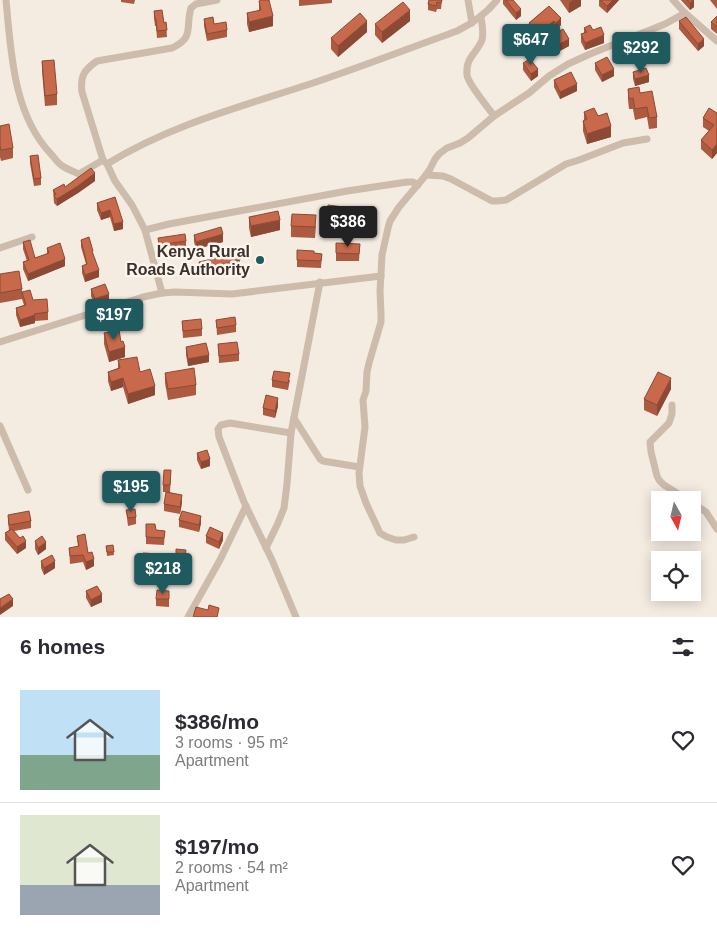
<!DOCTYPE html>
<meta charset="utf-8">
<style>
body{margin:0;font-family:Helvetica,sans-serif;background:#f2f2f3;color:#2b2b33;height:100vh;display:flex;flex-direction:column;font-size:19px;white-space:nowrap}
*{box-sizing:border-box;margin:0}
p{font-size:16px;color:#7c7c81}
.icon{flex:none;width:28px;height:28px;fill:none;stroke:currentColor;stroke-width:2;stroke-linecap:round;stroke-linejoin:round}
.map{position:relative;height:617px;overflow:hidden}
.drawer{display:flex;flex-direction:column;background:#fff;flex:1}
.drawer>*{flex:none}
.needle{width:32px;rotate:172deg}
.controls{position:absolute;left:651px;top:491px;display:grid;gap:10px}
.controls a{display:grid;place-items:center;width:50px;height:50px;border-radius:0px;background:#fff;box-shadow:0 2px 12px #0003;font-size:25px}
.price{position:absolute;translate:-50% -42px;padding:0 11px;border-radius:5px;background:#1f5a5e;color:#fff;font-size:16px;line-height:32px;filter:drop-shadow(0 1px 2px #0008)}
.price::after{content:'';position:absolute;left:50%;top:30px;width:15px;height:11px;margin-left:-8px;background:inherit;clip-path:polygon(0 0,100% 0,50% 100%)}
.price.active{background:#222;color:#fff}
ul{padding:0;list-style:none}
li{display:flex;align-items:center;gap:15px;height:125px;padding:0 20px}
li+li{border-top:1px solid #e1e1e2}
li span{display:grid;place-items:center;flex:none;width:140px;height:100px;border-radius:0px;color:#555}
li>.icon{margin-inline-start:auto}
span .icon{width:60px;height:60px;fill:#fffc;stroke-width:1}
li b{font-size:21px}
h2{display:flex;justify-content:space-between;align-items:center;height:60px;padding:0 20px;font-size:21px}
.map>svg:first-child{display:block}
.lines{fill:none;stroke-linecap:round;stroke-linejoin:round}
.minor{stroke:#cdbbac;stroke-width:7}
.wall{fill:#ac5a40}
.shaded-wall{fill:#8c4a34}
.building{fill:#c8694b;stroke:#8c4a34}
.poi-dot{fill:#1f5a5e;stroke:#fbf5ee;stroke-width:2}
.labels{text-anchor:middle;stroke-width:5;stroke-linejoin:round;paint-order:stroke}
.poi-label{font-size:16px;font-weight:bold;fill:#3b302b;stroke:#fbf5ee;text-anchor:end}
</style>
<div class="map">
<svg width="717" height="617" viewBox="0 0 717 617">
<rect width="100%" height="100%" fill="#f4ebe1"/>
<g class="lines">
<!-- minor -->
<g class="minor">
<path d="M6,0C11,52 13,114 51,154C54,157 57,162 61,165C66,169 73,171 79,174L103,160L107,164C168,126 239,107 307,85C358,68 407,49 457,31C473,23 486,14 497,0"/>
<path d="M468,0L472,23"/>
<path d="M673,0L685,13L717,41"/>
<path d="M481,17C482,24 484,33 482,40C477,53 465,58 467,75C468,84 488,107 494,116"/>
<path d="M103,160L82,92C80,76 84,70 97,61L172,48C195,37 185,28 191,8L196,4L217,0"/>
<path d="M107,164L115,181L132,205L145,230L162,293"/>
<path d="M426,175L443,176L451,179L492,201H497L506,200L566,164L579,160L623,143L647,139"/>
<path d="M145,230L169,224L347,191L407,182H413L418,185"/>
<path d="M0,248L32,237"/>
<path d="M0,342L143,297L162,293L175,292L232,294L381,276"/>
<path d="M672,405V414L669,423L650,442L651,452L657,476L659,480L664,485L688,500"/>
<path d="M294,418L320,459L323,461L359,467"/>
<path d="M0,426L28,490"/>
<path d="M291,433L230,423L221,425L218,429L219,437L244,502L272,560L296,617"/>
<path d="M692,503L706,512L717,529"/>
<path d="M414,537L404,540H396L387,537L380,533L366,503L360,486L359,473L365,427L363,400L366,391L367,372L369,363L381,322V314L380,291L382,255L388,228L390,221L399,207L426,175L430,169L435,159L439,154L447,148L460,143L468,138L494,116L529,93L549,76L568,64L590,54L665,24L685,13"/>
<path d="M266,548L278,523L284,508L287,484L291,433L320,282"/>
<path d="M188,617L220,560L246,506"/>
</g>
</g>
<!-- wall -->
<g class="wall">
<path d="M121,0H135L134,4L121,2Z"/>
<path d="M299,0H332V3L299,6Z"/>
<path d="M429,0H442L441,9H437L436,12L428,10V4Z"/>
<path d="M503,0H513L521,16L516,20L503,4Z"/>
<path d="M560,0H581V6L569,13Z"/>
<path d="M599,0H619L607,13L599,6Z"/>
<path d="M681,0H694V7L690,10Z"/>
<path d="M710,0H717V9Z"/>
<path d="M259,1L273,26L249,32L247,24V13L259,11Z"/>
<path d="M549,6L561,25L556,30L554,28L537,41L529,30V23Z"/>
<path d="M154,11L164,23L166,22L167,37L157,38L156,26H155L154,18Z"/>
<path d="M717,16V34L711,29V22Z"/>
<path d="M204,19L227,30V37L207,41L204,26Z"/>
<path d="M410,21L382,43L375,35V24Z"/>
<path d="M679,21L704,46L698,51L679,29Z"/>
<path d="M584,28L593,30L604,43L585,50L581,42V34L584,33Z"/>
<path d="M367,32L338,57L331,49V38Z"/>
<path d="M551,36L569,46L556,53L551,44Z"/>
<path d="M42,61L57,94V105L45,106L42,71Z"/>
<path d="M523,63L538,76L531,81L523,70Z"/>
<path d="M595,63L614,76L602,82L595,70Z"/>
<path d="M633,72L649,82L635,86L633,79Z"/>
<path d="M554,80L577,91L560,99L554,87Z"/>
<path d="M628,89L640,93L657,117V128L649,129L647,117L635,120L633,109H629L628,100Z"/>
<path d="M584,112L611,137L587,144L583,131V121L584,120Z"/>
<path d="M717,113V153L712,159L701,149V140L709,131L703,127V118Z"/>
<path d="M0,126L13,148V158L1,161L0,157Z"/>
<path d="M30,156L41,178V185L34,186L30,163Z"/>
<path d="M95,181L78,193L57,206L54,203L53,190Z"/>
<path d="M115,197L123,229L114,231L110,217L101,220L97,210V203Z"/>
<path d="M249,217L280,230L251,237L249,228Z"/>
<path d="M327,217L351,219L350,231L327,227Z"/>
<path d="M291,226H316L315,238L291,237Z"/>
<path d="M194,235L223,242L196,249L194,242Z"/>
<path d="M158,238L186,241V248L159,253Z"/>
<path d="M81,240L93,254L99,277L85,282L82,273V266L86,264L81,247Z"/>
<path d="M23,242L35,258L47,254V248L65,266L28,281L23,269V262L27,261L23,249Z"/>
<path d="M336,243L360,244L359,261H336Z"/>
<path d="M297,250L322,254L321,268L297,267Z"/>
<path d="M199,262L240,266L219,272L200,274Z"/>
<path d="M0,274L22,289V292L48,312V320L35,321V323L20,327L16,315V308L24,305L22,299L0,303Z"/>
<path d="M91,289L109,301L95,306L91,296Z"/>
<path d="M216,320L236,325V332L217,335Z"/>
<path d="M182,321L202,329V336L183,338Z"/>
<path d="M104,333L125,357L109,362L104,344Z"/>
<path d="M218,344L239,354V361L219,363Z"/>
<path d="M186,347L209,362L188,366L186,355Z"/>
<path d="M118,360L140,372L155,395L128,404L123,387L111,391L108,381V372L118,368Z"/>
<path d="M165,373L196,385V395L168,400L165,383Z"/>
<path d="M272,380H290L288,390L272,387Z"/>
<path d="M671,389L657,416L644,410V399Z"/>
<path d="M278,406L275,418L263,415V408Z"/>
<path d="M197,453L210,466L201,469L197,460Z"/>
<path d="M171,477L170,492L182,502L180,514L164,511V504L166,492H163V485Z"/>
<path d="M126,510L136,517V524L128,526Z"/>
<path d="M8,515L31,521V528L14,531L26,548L17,554L5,540V533L9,530L8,522Z"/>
<path d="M179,520L201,523L199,532L179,527Z"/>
<path d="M146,524L156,530L165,531L164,545L146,544Z"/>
<path d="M77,536L88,553L94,566L86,570L83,562L70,564L69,548L78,547Z"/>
<path d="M206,536L223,540L219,549L206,543Z"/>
<path d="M35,541L46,549L38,555L35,549Z"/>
<path d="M113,545L114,555L107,556L106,546Z"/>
<path d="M143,553L158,554L157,572L143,571Z"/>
<path d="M186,557L189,563L188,569L173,567V561Z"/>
<path d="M41,561L55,568L44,575L41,568Z"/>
<path d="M86,591L102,602L91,607L86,598Z"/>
<path d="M169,598V607L156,606V599Z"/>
</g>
<!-- shaded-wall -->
<g class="shaded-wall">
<path d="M573,0H581V6L569,13V3Z"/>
<path d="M613,0H619L607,13V6Z"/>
<path d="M694,0V7L690,10V3Z"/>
<path d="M521,9V16L516,20V13Z"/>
<path d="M410,10V21L382,43V32Z"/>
<path d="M273,16V26L249,32V22Z"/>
<path d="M561,18V25L556,30V23Z"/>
<path d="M367,21V32L338,57V46Z"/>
<path d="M554,21V28L537,41V34Z"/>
<path d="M604,35V43L585,50V43Z"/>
<path d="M569,39V46L556,53V46Z"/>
<path d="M704,39V46L698,51V44Z"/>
<path d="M538,69V76L531,81V74Z"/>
<path d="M614,69V76L602,82V75Z"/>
<path d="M649,75V82L635,86V79Z"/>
<path d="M577,84V91L560,99V92Z"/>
<path d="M611,126V137L587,144V134Z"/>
<path d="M717,144V153L712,159V150Z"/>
<path d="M95,173V181L78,193L57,206V199Z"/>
<path d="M351,208V219L350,231V220Z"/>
<path d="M110,210V217L101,220V213Z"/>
<path d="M280,220V230L251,237V226Z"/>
<path d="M123,222V229L114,231V224Z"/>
<path d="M223,234V242L196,249V242Z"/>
<path d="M65,259V266L28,281V274Z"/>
<path d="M240,260V266L219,272V265Z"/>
<path d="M99,270V277L85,282V275Z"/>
<path d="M109,294V301L95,306V299Z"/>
<path d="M35,315V323L20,327V320Z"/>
<path d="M125,347V357L109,362V352Z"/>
<path d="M209,355V362L188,366V359Z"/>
<path d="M123,378V387L111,391V382Z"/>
<path d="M671,378V389L657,416V405Z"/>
<path d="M155,386V395L128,404V394Z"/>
<path d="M278,398V406L275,418V411Z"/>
<path d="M210,459V466L201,469V462Z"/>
<path d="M182,495V502L180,514V507Z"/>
<path d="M201,516V523L199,532V525Z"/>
<path d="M223,533V540L219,549V542Z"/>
<path d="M26,541V548L17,554V547Z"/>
<path d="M46,542V549L38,555V548Z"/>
<path d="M94,559V566L86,570V562Z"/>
<path d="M55,561V568L44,575V568Z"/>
<path d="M102,594V602L91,607V600Z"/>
<path d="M13,599V606L0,615V608Z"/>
</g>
<!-- building -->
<g class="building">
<path d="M261,0H269L273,16L249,22L247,13L261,10L259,1Z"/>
<path d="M429,0H442L441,3L437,2L436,6L428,4Z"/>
<path d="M506,0H513L521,9L516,13Z"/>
<path d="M600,0H613L607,6Z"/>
<path d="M687,0H694L690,3Z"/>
<path d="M403,2L410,10L382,32L375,24Z"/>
<path d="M549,6L561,18L556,23L554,21L537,34L529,23Z"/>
<path d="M162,10L164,23L166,22L167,30L157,31L156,19H155L154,11Z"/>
<path d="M360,13L367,21L338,46L331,38Z"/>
<path d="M717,16V27L711,22Z"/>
<path d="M213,17L214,24L226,22L227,30L207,34L204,19Z"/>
<path d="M686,17L704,39L698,44L679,21Z"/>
<path d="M590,25L593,30L601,27L604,35L585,43L581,34L587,32L584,28Z"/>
<path d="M563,29L569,39L556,46L551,36Z"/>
<path d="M607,57L614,69L602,75L595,63Z"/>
<path d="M530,59L538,69L531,74L523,63Z"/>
<path d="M54,60L57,94L45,96L42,61Z"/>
<path d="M646,68L649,75L635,79L633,72Z"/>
<path d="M571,72L577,84L560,92L554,80Z"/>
<path d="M639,87L640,93L652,91L657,117L649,118L647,107L635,109L633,98L629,99L628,89Z"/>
<path d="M594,108L598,116L607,113L611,126L587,134L583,121L587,119L584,112Z"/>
<path d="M709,108L717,113V144L712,150L701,140L714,125L703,118Z"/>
<path d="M9,124L13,148L1,150L0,146V126Z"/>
<path d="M38,155L41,178L34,179L30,156Z"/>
<path d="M91,168L95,173L78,186L57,199L54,196L56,194L53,190L64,184L65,187Z"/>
<path d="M115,197L123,222L114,224L110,210L101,213L97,203Z"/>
<path d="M328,205L351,208L350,220L327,217Z"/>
<path d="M278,211L280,220L251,226L249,217Z"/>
<path d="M292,214L316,215L315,227L291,226Z"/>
<path d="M221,227L223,234L196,242L194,235Z"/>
<path d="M185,234L186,241L159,245L158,238Z"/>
<path d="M89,237L93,251H92L99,270L85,275L82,266L87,264L81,240Z"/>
<path d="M30,240L35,258L49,253L47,248L60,243L65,259L28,274L23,262L29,260L23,242Z"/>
<path d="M336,243L360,244L359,254L336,253Z"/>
<path d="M297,250L314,251V253L322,254L321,261L297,260Z"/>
<path d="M239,253L240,260L219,265L200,268L199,262Z"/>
<path d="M19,271L22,289L0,293V274Z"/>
<path d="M105,284L109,294L95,299L91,289Z"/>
<path d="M30,290L33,300L47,299L48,312L34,314L35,315L20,320L16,308L26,305L22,292Z"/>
<path d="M235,317L236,325L217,328L216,320Z"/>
<path d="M201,319L202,329L183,331L182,321Z"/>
<path d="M119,330L121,342L123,341L125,347L109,352L104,333Z"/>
<path d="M237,342L239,354L219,356L218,344Z"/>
<path d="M206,343L209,355L188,359L186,347Z"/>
<path d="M137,357L140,372L150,369L155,386L128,394L123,378L111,382L108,372L120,368L118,360Z"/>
<path d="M194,368L196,385L168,389L165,373Z"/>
<path d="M274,371L290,373L288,383L272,380Z"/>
<path d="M658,372L671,378L657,405L644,399Z"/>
<path d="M266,395L278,398L275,411L263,408Z"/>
<path d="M207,450L210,459L201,462L197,453Z"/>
<path d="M164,470H171L170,485H163Z"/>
<path d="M166,492L182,495L180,507L164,504Z"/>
<path d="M135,509L136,517L128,518L126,510Z"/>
<path d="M29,511L31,521L9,525L8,515Z"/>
<path d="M182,511L201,516L199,525L179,520Z"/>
<path d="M146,524H155L156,530L165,531L164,538L146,537Z"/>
<path d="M210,527L223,533L219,542L206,536Z"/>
<path d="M12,529L20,538L23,536L26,541L17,547L5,533Z"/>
<path d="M85,534L88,553L92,552L94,559L86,562L83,555L70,556L69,548L79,546L77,536Z"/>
<path d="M42,536L46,542L38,548L35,541Z"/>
<path d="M113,545L114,552H107L106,546Z"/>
<path d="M176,549L186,550L185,557H189L188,563L173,561L174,556H176Z"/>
<path d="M143,553L158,554L157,565L143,564Z"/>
<path d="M52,555L55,561L44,568L41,561Z"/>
<path d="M97,586L102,594L91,600L86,591Z"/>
<path d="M157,590L169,591V599H156Z"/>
<path d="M9,594L13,599L0,608V599Z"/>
<path d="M209,605L219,608L217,617H193L196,607L208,610Z"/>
</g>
<!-- markers -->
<circle class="poi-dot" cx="260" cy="260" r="5"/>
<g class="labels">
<!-- poi labels -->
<g class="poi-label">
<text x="250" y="257">Kenya Rural<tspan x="250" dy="18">Roads Authority</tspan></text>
</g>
</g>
</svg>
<div class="controls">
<a><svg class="needle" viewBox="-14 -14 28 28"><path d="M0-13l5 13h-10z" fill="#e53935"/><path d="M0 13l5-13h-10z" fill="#7c7c81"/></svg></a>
<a><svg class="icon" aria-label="locate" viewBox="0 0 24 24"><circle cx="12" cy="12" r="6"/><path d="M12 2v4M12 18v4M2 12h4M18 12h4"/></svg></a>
</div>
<b class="price" style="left:531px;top:66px">$647</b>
<b class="price" style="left:641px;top:74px">$292</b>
<b class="price active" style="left:348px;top:248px">$386</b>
<b class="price" style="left:114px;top:341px">$197</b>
<b class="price" style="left:131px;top:513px">$195</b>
<b class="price" style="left:163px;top:595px">$218</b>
</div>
<section class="drawer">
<h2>6 homes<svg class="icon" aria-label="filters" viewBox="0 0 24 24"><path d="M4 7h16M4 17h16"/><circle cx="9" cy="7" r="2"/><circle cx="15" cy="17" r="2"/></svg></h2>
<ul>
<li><span style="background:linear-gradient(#bfe0f5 65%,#7fa58c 0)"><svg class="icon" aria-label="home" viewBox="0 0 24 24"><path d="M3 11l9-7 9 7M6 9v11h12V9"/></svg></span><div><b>$386/mo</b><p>3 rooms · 95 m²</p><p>Apartment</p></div><svg class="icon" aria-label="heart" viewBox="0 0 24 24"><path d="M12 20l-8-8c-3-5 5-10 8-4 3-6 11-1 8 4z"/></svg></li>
<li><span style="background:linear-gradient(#dfe7d0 70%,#9aa5b1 0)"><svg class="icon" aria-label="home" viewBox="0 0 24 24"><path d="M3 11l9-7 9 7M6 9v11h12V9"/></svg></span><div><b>$197/mo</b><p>2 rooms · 54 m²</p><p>Apartment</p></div><svg class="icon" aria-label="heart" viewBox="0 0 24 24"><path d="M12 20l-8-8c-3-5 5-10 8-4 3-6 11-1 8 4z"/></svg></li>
</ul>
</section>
